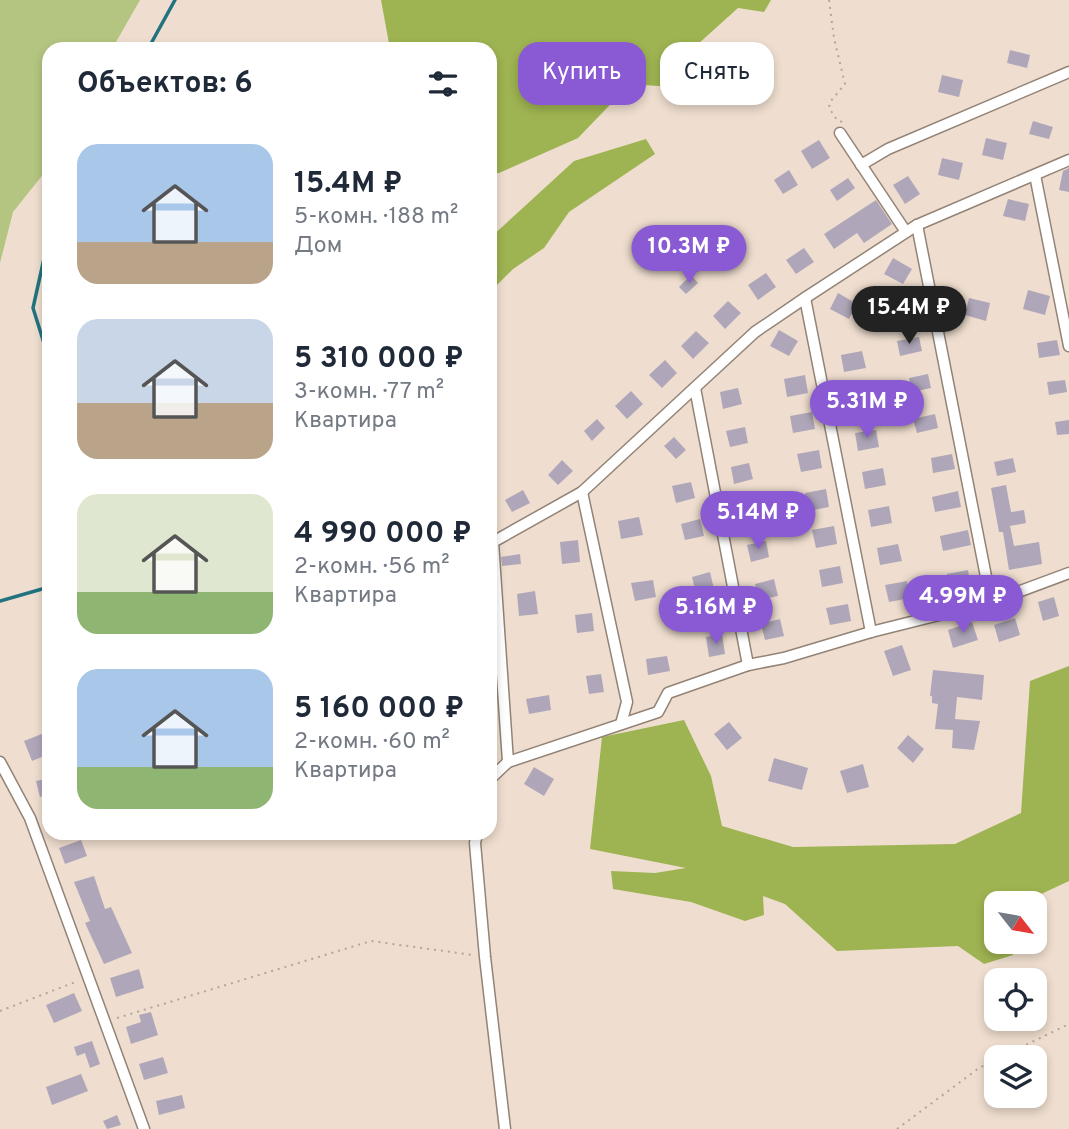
<!DOCTYPE html>
<html lang="ru">
<meta charset="utf-8">
<style>
body{margin:0;font-family:Overpass,sans-serif;background:#f2f2f3;color:#1f2937;height:100vh;display:flex;flex-direction:column;font-size:26px;white-space:nowrap}
*{box-sizing:border-box;margin:0}
p{font-size:23px;color:#747a83}
.icon{flex:none;width:38px;height:38px;fill:none;stroke:currentColor;stroke-width:2;stroke-linecap:round;stroke-linejoin:round}
.map{position:relative;flex:1;overflow:hidden}
.sheet{position:absolute;left:42px;top:42px;width:455px;height:798px;display:flex;flex-direction:column;background:#fff;border-radius:21px;box-shadow:0 4px 10px #0003}
.sheet>*{flex:none}
.top-card{position:absolute;left:518px;top:42px;width:444px;height:63px;display:flex;gap:14px}
.needle{width:46px;rotate:121deg}
.buttons{position:absolute;left:984px;top:891px;display:grid;gap:14px}
.buttons a{display:grid;place-items:center;width:63px;height:63px;border-radius:14px;background:#fff;box-shadow:0 4px 10px #0003;font-size:35px}
.price{position:absolute;translate:-50% -60px;padding:0 16px;border-radius:24px;background:#895ad4;color:#fff;font-size:23px;line-height:46px;filter:drop-shadow(0 2px 4px #0008)}
.price::after{content:'';position:absolute;left:50%;top:42px;width:21px;height:16px;margin-left:-10px;background:inherit;clip-path:polygon(0 0,100% 0,50% 100%)}
.price.active{background:#222;color:#fff}
ul{padding:0;list-style:none}
li{display:flex;align-items:center;gap:21px;height:175px;padding:0 35px}
li span{display:grid;place-items:center;flex:none;width:196px;height:140px;border-radius:21px;color:#555}
li>.icon{margin-inline-start:auto}
span .icon{width:84px;height:84px;fill:#fffc;stroke-width:1}
li b{font-size:30px}
h2{display:flex;justify-content:space-between;align-items:center;height:84px;padding:0 35px;font-size:30px}
.tag{padding:0 24px;border-radius:21px;background:#fff;box-shadow:0 4px 10px #0003;font-size:24px;line-height:63px}
.tag.active{background:#895ad4;color:#fff}
.map>svg:first-child{display:block}
.green{fill:#b4c581}
.forest{fill:#9eb351}
.lines{fill:none;stroke-linecap:round;stroke-linejoin:round}
.stream{stroke:#217380;stroke-width:3.5}
.building{fill:#afa7b9}
.street-casing{stroke:#928376;stroke-width:13}
.path{stroke:#b3a599;stroke-width:2;stroke-dasharray:2 5;stroke-linecap:butt}
.street{stroke:#fff;stroke-width:10}
</style>
<div class="map">
<svg width="1069" height="1129" viewBox="0 0 1069 1129">
<rect width="100%" height="100%" fill="#efdecf"/>
<!-- green -->
<path class="green" d="M0,0H140L112,49H49V167L13,212L0,263Z"/>
<!-- forest -->
<g class="forest">
<path d="M381,0H771L764,12L738,8L677,63L672,87L630,84L578,138L499,173H490V49H390Z"/>
<path d="M646,139L655,154L569,212L544,248L513,269L490,292V238L574,161Z"/>
<path d="M1069,666V881L1022,903H996V942H1013V955L984,964L958,946L837,951L785,904L763,896L764,915L745,921L691,902L613,889L611,871L655,873L686,868L590,849L602,737L684,720L711,776L722,826L793,847L955,844L1021,813L1030,681Z"/>
</g>
<g class="lines">
<!-- stream -->
<g class="stream">
<path d="M148,49L175,0"/>
<path d="M49,236L33,308L49,359"/>
<path d="M0,601L49,587"/>
</g>
</g>
<!-- building -->
<g class="building">
<path d="M1010,50L1030,55L1027,68L1007,63Z"/>
<path d="M942,75L963,80L959,97L938,92Z"/>
<path d="M1033,121L1053,127L1049,139L1029,134Z"/>
<path d="M986,138L1007,143L1003,160L982,155Z"/>
<path d="M819,140L830,158L812,169L801,151Z"/>
<path d="M942,158L963,163L959,180L938,175Z"/>
<path d="M1069,168V192L1059,190L1063,171Z"/>
<path d="M789,170L798,185L783,194L774,180Z"/>
<path d="M908,176L920,194L905,204L893,185Z"/>
<path d="M848,178L855,188L837,201L830,190Z"/>
<path d="M1008,199L1029,204L1025,221L1003,216Z"/>
<path d="M876,200L892,224L864,243L857,233L834,249L824,234Z"/>
<path d="M700,247L711,261L698,272L686,258Z"/>
<path d="M804,248L814,262L796,274L786,260Z"/>
<path d="M893,258L912,269L903,284L884,274Z"/>
<path d="M766,273L776,287L758,300L748,285Z"/>
<path d="M691,275L698,283L686,294L679,287Z"/>
<path d="M1028,290L1050,296L1045,315L1023,309Z"/>
<path d="M838,293L857,304L849,319L830,309Z"/>
<path d="M969,298L990,303L986,321L965,315Z"/>
<path d="M728,301L741,313L725,329L713,316Z"/>
<path d="M917,301L920,319L899,323L896,305Z"/>
<path d="M779,330L798,341L789,356L770,346Z"/>
<path d="M696,331L709,343L693,359L681,346Z"/>
<path d="M919,337L922,351L900,356L897,341Z"/>
<path d="M1057,340L1060,355L1039,358L1037,343Z"/>
<path d="M862,351L866,368L844,372L841,355Z"/>
<path d="M665,360L677,373L662,388L649,375Z"/>
<path d="M928,374L931,388L912,392L909,378Z"/>
<path d="M805,375L808,393L787,397L784,379Z"/>
<path d="M1065,380L1067,392L1049,395L1047,382Z"/>
<path d="M738,388L742,404L723,409L720,392Z"/>
<path d="M869,390L872,407L851,411L848,394Z"/>
<path d="M631,391L643,404L627,419L615,406Z"/>
<path d="M812,412L815,429L793,433L790,416Z"/>
<path d="M935,414L938,428L917,433L913,419Z"/>
<path d="M597,419L605,428L592,441L584,431Z"/>
<path d="M1069,420V434L1057,435L1055,422Z"/>
<path d="M745,427L748,443L730,447L726,431Z"/>
<path d="M876,430L879,447L858,451L855,433Z"/>
<path d="M674,437L686,450L676,459L664,446Z"/>
<path d="M819,450L822,468L801,472L797,454Z"/>
<path d="M952,454L955,469L933,473L931,458Z"/>
<path d="M1013,458L1016,472L997,476L994,462Z"/>
<path d="M562,460L573,471L558,485L548,475Z"/>
<path d="M749,463L753,479L734,484L731,467Z"/>
<path d="M883,468L886,485L865,489L862,472Z"/>
<path d="M691,482L695,498L676,503L672,486Z"/>
<path d="M1006,485L1011,512L1024,510L1026,523L1010,526L1014,546L1039,542L1042,564L1009,570L1003,532H999L991,488Z"/>
<path d="M826,489L829,507L808,511L805,493Z"/>
<path d="M523,490L530,503L512,512L505,500Z"/>
<path d="M958,491L961,507L935,512L932,497Z"/>
<path d="M757,503L761,519L742,523L738,507Z"/>
<path d="M889,506L892,523L871,527L868,510Z"/>
<path d="M639,517L643,535L621,539L618,521Z"/>
<path d="M700,519L704,536L685,540L681,524Z"/>
<path d="M834,526L837,544L816,548L812,530Z"/>
<path d="M968,530L971,545L943,551L940,536Z"/>
<path d="M578,540L580,562L562,564L560,542Z"/>
<path d="M766,541L769,557L751,562L747,545Z"/>
<path d="M898,544L902,561L880,565L877,548Z"/>
<path d="M520,554L521,564L502,566L501,557Z"/>
<path d="M840,566L843,583L822,587L819,570Z"/>
<path d="M968,570L971,588L950,592L947,574Z"/>
<path d="M710,572L714,589L696,593L692,577Z"/>
<path d="M774,579L778,596L759,600L755,584Z"/>
<path d="M653,580L656,597L635,601L631,583Z"/>
<path d="M907,581L910,598L889,602L885,585Z"/>
<path d="M535,591L538,614L519,616L517,594Z"/>
<path d="M1054,597L1059,616L1043,621L1038,602Z"/>
<path d="M848,604L851,621L830,625L826,608Z"/>
<path d="M592,613L594,631L577,633L575,615Z"/>
<path d="M1015,618L1020,635L999,642L994,625Z"/>
<path d="M780,619L784,636L765,640L761,624Z"/>
<path d="M972,622L978,640L953,648L948,630Z"/>
<path d="M722,634L725,654L709,657L706,637Z"/>
<path d="M902,645L911,670L893,676L884,651Z"/>
<path d="M667,656L670,671L648,675L646,659Z"/>
<path d="M933,670L984,675L982,700L957,697L955,719L980,721L974,750L952,748L953,730L935,729L938,704L932,703V696H930Z"/>
<path d="M601,674L604,692L589,694L586,676Z"/>
<path d="M549,695L551,710L529,714L526,699Z"/>
<path d="M729,722L742,738L727,750L714,734Z"/>
<path d="M49,731V754L32,761L24,741Z"/>
<path d="M908,735L924,749L913,763L897,748Z"/>
<path d="M774,758L808,768L802,790L768,781Z"/>
<path d="M863,764L869,787L847,793L840,771Z"/>
<path d="M534,767L554,779L544,796L524,784Z"/>
<path d="M49,778V794L40,797L36,781Z"/>
<path d="M81,840L87,856L65,864L59,848Z"/>
<path d="M94,876L105,909L111,907L132,953L104,964L85,923L90,921L74,882Z"/>
<path d="M139,969L144,988L116,997L110,978Z"/>
<path d="M74,993L82,1011L54,1023L46,1005Z"/>
<path d="M151,1012L158,1035L131,1044L126,1027L141,1022L139,1015Z"/>
<path d="M92,1041L100,1064L90,1068L85,1053L77,1056L74,1047Z"/>
<path d="M163,1057L168,1073L144,1080L139,1064Z"/>
<path d="M81,1074L88,1091L52,1105L46,1087Z"/>
<path d="M182,1095L185,1108L159,1115L156,1101Z"/>
<path d="M117,1115L121,1125L107,1129L103,1121Z"/>
</g>
<g class="lines">
<defs>
<g id="street">
<path d="M840,133L906,232"/>
<path d="M861,165L888,149L1069,72"/>
<path d="M1035,175L1069,346"/>
<path d="M805,298L871,632"/>
<path d="M695,388L748,665"/>
<path d="M582,492L627,702L621,724"/>
<path d="M991,602L1069,573"/>
<path d="M0,762L30,818L144,1129"/>
<path d="M508,762L493,542L582,492L755,332L805,298L917,225L1069,160"/>
<path d="M490,779L508,762L658,712L668,693L748,665L784,658L871,632L991,602L917,225"/>
<path d="M477,833L475,843L485,957L505,1129"/>
</g>
</defs>
<!-- street casing -->
<use href="#street" class="street-casing"/>
<!-- path -->
<g class="path">
<path d="M829,0L834,38L845,84L830,102L829,108L837,120L845,123"/>
<path d="M0,1011L78,981"/>
<path d="M117,1018L371,941L473,955"/>
<path d="M1001,1057L1069,1024"/>
<path d="M897,1129L979,1068L996,1060"/>
</g>
<!-- street -->
<use href="#street" class="street"/>
</g>
</svg>
<div class="buttons">
<a><svg class="needle" viewBox="-14 -14 28 28"><path d="M0-13l5 13h-10z" fill="#e53935"/><path d="M0 13l5-13h-10z" fill="#747a83"/></svg></a>
<a><svg class="icon" aria-label="locate" viewBox="0 0 24 24"><circle cx="12" cy="12" r="6"/><path d="M12 2v4M12 18v4M2 12h4M18 12h4"/></svg></a>
<a><svg class="icon" aria-label="layers" viewBox="0 0 24 24"><path d="M12 4l9 5-9 5-9-5zM3 14l9 5 9-5"/></svg></a>
</div>
<b class="price" style="left:689px;top:285px">10.3M ₽</b>
<b class="price active" style="left:909px;top:346px">15.4M ₽</b>
<b class="price" style="left:867px;top:440px">5.31M ₽</b>
<b class="price" style="left:758px;top:551px">5.14M ₽</b>
<b class="price" style="left:963px;top:635px">4.99M ₽</b>
<b class="price" style="left:716px;top:646px">5.16M ₽</b>
<div class="top-card">
<a class="tag active">Купить</a>
<a class="tag">Снять</a>
</div>
<section class="sheet">
<h2>Объектов: 6<svg class="icon" aria-label="filters" viewBox="0 0 24 24"><path d="M4 7h16M4 17h16"/><circle cx="9" cy="7" r="2"/><circle cx="15" cy="17" r="2"/></svg></h2>
<ul>
<li><span style="background:linear-gradient(#a9c7e8 70%,#b9a48a 0)"><svg class="icon" aria-label="home" viewBox="0 0 24 24"><path d="M3 11l9-7 9 7M6 9v11h12V9"/></svg></span><div><b>15.4M ₽</b><p>5-комн. · 188 m²</p><p>Дом</p></div></li>
<li><span style="background:linear-gradient(#c9d6e8 60%,#b9a48a 0)"><svg class="icon" aria-label="home" viewBox="0 0 24 24"><path d="M3 11l9-7 9 7M6 9v11h12V9"/></svg></span><div><b>5 310 000 ₽</b><p>3-комн. · 77 m²</p><p>Квартира</p></div></li>
<li><span style="background:linear-gradient(#dfe7d0 70%,#8fb573 0)"><svg class="icon" aria-label="home" viewBox="0 0 24 24"><path d="M3 11l9-7 9 7M6 9v11h12V9"/></svg></span><div><b>4 990 000 ₽</b><p>2-комн. · 56 m²</p><p>Квартира</p></div></li>
<li><span style="background:linear-gradient(#a9c7e8 70%,#8fb573 0)"><svg class="icon" aria-label="home" viewBox="0 0 24 24"><path d="M3 11l9-7 9 7M6 9v11h12V9"/></svg></span><div><b>5 160 000 ₽</b><p>2-комн. · 60 m²</p><p>Квартира</p></div></li>
</ul>
</section>
</div>
